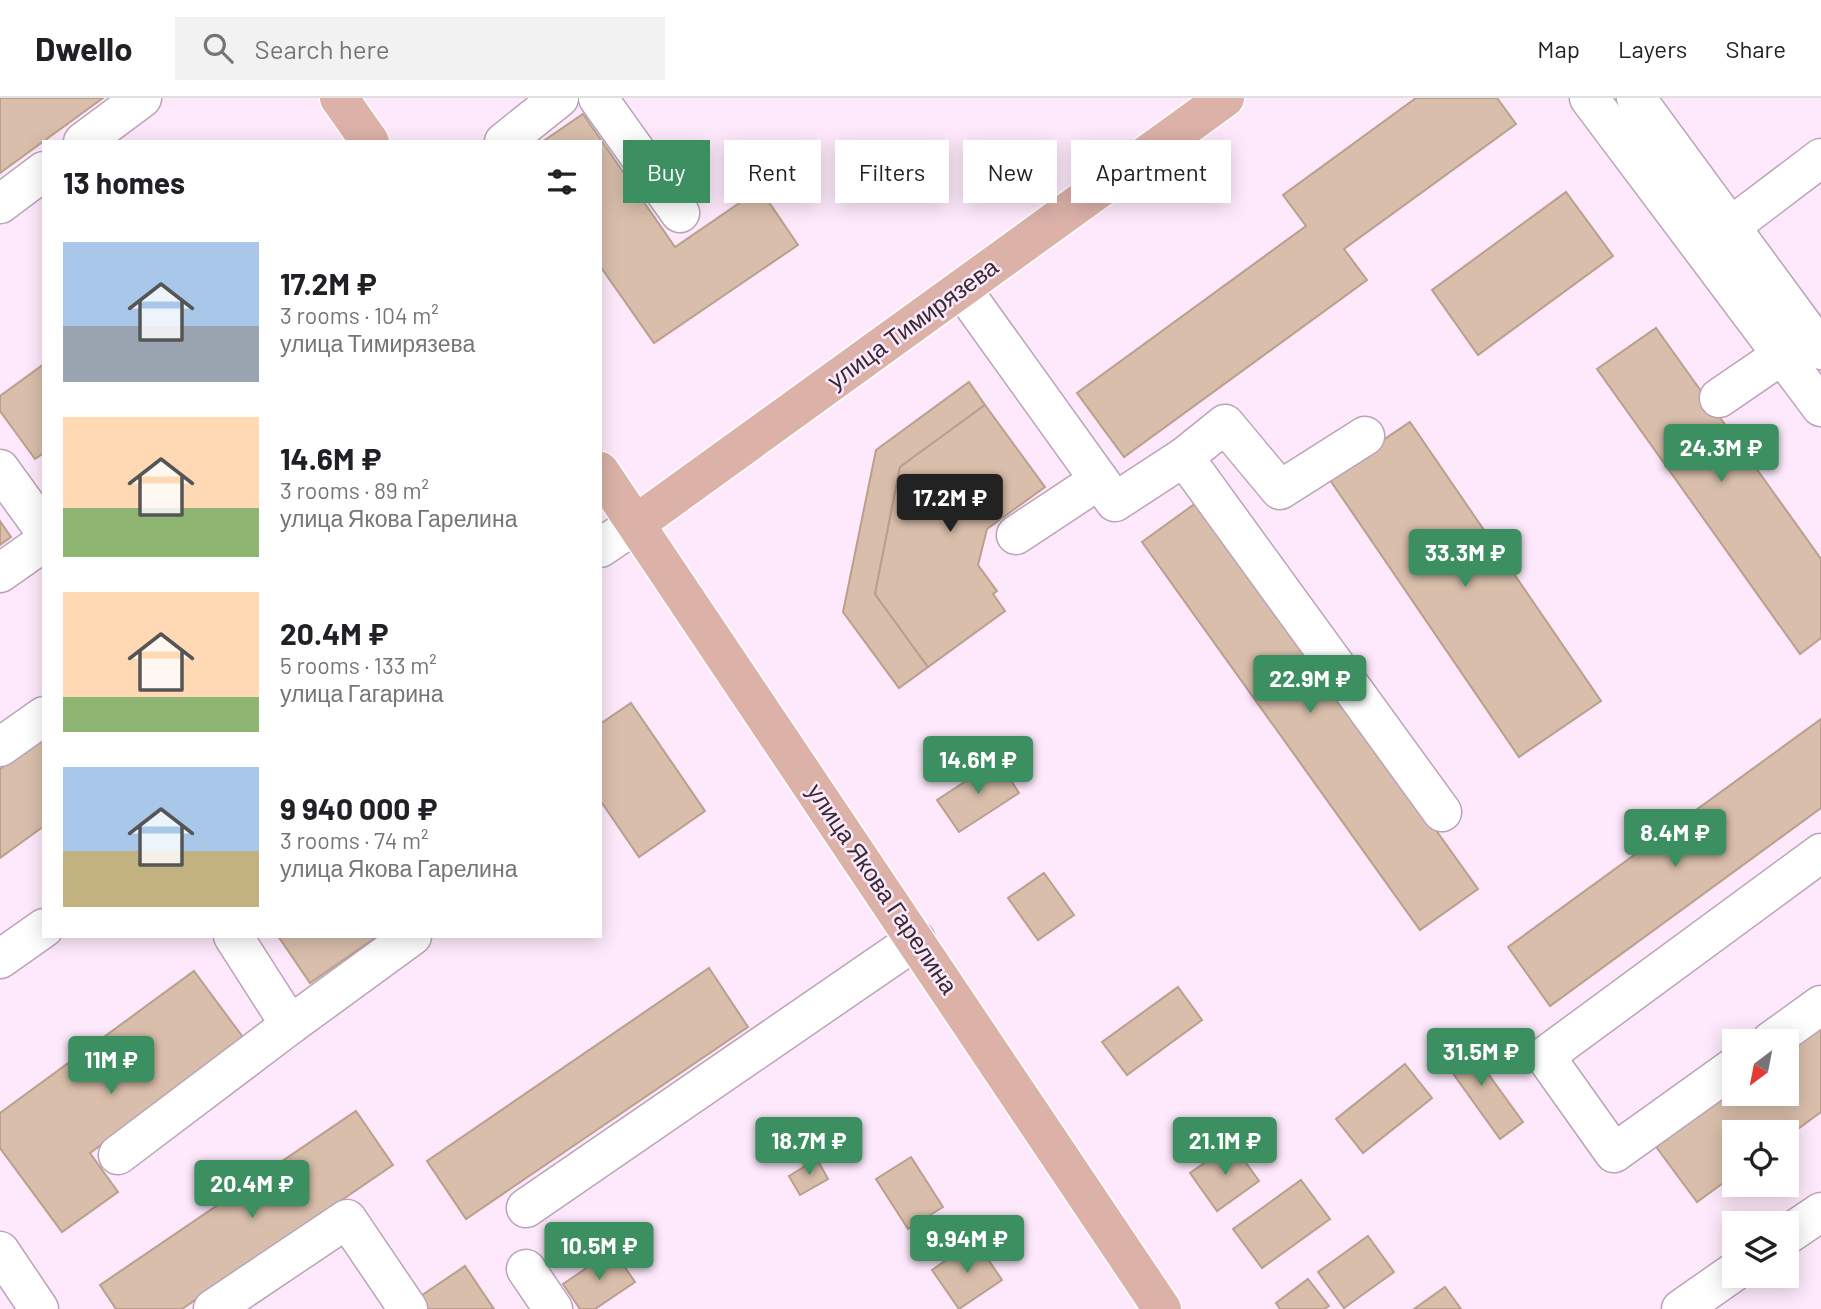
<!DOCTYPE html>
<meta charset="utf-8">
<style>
body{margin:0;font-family:Barlow,sans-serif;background:#f2f2f2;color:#202124;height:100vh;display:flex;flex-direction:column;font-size:26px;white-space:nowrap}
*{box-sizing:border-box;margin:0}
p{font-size:23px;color:#757577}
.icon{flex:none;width:38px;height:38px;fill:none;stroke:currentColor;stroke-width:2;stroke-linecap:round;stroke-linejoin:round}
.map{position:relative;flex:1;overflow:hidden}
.sheet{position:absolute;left:42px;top:42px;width:560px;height:798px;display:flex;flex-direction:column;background:#fff;border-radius:0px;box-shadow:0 4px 18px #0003}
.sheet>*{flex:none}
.guide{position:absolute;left:623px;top:42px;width:665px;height:63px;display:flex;gap:14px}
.needle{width:46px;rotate:212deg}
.fabs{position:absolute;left:1722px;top:931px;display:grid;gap:14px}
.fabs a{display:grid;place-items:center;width:77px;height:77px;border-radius:0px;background:#fff;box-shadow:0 4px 18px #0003;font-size:35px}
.price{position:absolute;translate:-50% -60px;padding:0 16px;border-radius:7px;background:#3c8f61;color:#fff;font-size:23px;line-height:46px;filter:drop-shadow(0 2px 4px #0008)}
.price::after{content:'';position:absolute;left:50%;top:42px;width:21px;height:16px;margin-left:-10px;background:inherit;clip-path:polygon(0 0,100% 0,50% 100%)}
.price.on{background:#222;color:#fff}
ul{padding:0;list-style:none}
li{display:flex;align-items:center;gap:21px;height:175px;padding:0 21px}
li span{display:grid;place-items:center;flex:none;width:196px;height:140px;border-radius:0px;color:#555}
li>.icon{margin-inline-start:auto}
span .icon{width:84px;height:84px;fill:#fffc;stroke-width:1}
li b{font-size:30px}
h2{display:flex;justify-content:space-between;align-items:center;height:84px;padding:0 21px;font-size:30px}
.pill{padding:0 24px;border-radius:0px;background:#fff;box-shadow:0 4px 18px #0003;font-size:24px;line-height:63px}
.pill.on{background:#3c8f61;color:#fff}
header{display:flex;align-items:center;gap:42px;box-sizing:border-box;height:98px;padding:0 35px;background:#fff;border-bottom:2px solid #e0e0e0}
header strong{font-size:33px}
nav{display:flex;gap:38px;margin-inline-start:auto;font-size:24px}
.search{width:490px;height:63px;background:#f2f2f2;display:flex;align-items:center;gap:18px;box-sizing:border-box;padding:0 24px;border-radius:0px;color:#757577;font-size:26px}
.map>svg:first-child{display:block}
.building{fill:#d9beab;stroke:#ba9f8d;stroke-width:2}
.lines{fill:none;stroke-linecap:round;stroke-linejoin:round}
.minor-casing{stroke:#bba3b8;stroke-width:41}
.major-casing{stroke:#fff;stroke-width:41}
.minor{stroke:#fff;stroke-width:38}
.major{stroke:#dbb1a8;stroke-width:38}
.labels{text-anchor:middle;stroke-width:5;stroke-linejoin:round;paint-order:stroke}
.street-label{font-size:24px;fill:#352b34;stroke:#fde9fb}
</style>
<header>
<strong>Dwello</strong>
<div class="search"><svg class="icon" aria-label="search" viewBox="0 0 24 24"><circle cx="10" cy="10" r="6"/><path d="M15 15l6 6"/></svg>Search here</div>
<nav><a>Map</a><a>Layers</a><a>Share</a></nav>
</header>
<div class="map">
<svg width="1821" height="1211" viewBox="0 0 1821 1211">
<rect width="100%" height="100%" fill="#fde9fb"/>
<!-- building -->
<g class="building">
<path d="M0,0H103L0,75Z"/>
<path d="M1416,0H1497L1516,26L1344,151L1367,182L1124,359L1077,295L1306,128L1283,97Z"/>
<path d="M583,16L675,149L760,91L798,147L654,245L600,168V44H542Z"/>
<path d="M1566,94L1613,158L1478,257L1432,192Z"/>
<path d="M1656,230L1821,461V540L1800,556L1597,271Z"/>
<path d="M44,266V355L35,361L0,313V298Z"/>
<path d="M969,284L985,307L900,369L875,496L928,569L899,590L843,514L876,352Z"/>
<path d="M985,307L1045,389L987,431L978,467L997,493L993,496L1005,513L928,569L875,496L900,369Z"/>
<path d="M1410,324L1601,603L1519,659L1328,379Z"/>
<path d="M1200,402L1478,791L1420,832L1142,444Z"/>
<path d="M0,423L11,439L0,447Z"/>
<path d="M631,605L705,713L639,759L600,702V626Z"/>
<path d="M1821,621V710L1550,908L1508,849Z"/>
<path d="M44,639V728L0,760V671Z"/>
<path d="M998,662L1019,695L959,734L937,702Z"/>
<path d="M1044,775L1074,817L1038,842L1008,800Z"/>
<path d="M278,838H378L310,885Z"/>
<path d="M709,870L748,929L466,1121L427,1063Z"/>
<path d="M194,873L245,942L90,1055L118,1094L62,1134L0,1050V1015Z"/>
<path d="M1178,889L1202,922L1127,977L1102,944Z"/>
<path d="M1821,925V1014L1787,1039V1034H1734V1077L1697,1104L1654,1046L1734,988V996H1787V950Z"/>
<path d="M1462,940L1523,1024L1500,1041L1439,956Z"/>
<path d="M1405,966L1432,1000L1363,1055L1336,1021Z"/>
<path d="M356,1013L393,1067L182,1211H116L100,1187Z"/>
<path d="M1232,1045L1259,1083L1217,1113L1190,1075Z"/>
<path d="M911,1059L943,1109L908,1131L876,1081Z"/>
<path d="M817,1061L828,1081L800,1097L789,1078Z"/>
<path d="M1301,1082L1330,1121L1262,1170L1233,1131Z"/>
<path d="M1368,1138L1394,1174L1344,1210L1318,1174Z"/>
<path d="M975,1142L1002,1182L959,1211L932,1172Z"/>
<path d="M613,1152L635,1184L595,1211H580L563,1186Z"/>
<path d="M465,1168L494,1211H417L412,1204Z"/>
<path d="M1308,1181L1329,1208L1324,1211H1280L1276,1205Z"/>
<path d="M1445,1189L1461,1211H1414Z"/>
</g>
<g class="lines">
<defs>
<g id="minor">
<path d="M598,0L680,115"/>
<path d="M1589,0L1821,309"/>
<path d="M1636,0L1821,252"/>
<path d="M83,44L142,0"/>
<path d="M504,44L559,0"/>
<path d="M0,106L44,73"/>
<path d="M1730,129L1821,60"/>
<path d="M962,191L1115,404L1184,359L1442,714"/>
<path d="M1719,300L1782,257"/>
<path d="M1184,359L1225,326L1280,392L1365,338"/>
<path d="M0,371L44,432"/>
<path d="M1016,437L1099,382"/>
<path d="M600,450L637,425"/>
<path d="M0,475L44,444"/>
<path d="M0,649L44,618"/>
<path d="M0,861L44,830"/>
<path d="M290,927L412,838"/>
<path d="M1771,943L1821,907"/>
<path d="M1734,969L1614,1055L1545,958L1821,755"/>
<path d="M118,1057L290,927L233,838"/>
<path d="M526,1110L916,842"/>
<path d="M1787,1137L1821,1114"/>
<path d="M0,1153L39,1211"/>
<path d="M526,1171L553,1211"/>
<path d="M213,1211L347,1121L408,1211"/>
<path d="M1681,1211L1734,1174"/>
</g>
<g id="major">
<path d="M339,0L370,44"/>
<path d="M600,373L1162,1211"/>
<path d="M637,425L1225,0"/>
</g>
</defs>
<!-- minor casing -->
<use href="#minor" class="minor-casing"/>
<!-- major casing -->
<use href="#major" class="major-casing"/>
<!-- minor -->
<use href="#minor" class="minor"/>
<!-- major -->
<use href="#major" class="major"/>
</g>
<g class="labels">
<!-- street labels -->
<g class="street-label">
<text transform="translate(913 226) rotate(-36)" y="8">улица Тимирязева</text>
<text transform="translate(882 791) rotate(56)" y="8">улица Якова Гарелина</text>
</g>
</g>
</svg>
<div class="fabs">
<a><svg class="needle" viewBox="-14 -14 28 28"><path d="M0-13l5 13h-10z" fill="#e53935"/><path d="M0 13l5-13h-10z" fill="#757577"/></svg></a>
<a><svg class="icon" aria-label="locate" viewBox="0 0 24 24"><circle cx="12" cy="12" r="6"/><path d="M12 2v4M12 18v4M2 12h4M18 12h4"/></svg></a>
<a><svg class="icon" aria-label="layers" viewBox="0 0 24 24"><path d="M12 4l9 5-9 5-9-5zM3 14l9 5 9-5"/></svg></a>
</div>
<b class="price" style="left:1721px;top:386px">24.3M ₽</b>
<b class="price on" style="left:950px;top:436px">17.2M ₽</b>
<b class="price" style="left:1465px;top:491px">33.3M ₽</b>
<b class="price" style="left:1310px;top:617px">22.9M ₽</b>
<b class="price" style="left:978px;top:698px">14.6M ₽</b>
<b class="price" style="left:1675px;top:771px">8.4M ₽</b>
<b class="price" style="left:1481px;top:990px">31.5M ₽</b>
<b class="price" style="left:111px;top:998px">11M ₽</b>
<b class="price" style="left:809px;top:1079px">18.7M ₽</b>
<b class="price" style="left:1225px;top:1079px">21.1M ₽</b>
<b class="price" style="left:252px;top:1122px">20.4M ₽</b>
<b class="price" style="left:967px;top:1177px">9.94M ₽</b>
<b class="price" style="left:599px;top:1184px">10.5M ₽</b>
<div class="guide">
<a class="pill on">Buy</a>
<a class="pill">Rent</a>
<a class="pill">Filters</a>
<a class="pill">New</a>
<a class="pill">Apartment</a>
</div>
<section class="sheet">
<h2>13 homes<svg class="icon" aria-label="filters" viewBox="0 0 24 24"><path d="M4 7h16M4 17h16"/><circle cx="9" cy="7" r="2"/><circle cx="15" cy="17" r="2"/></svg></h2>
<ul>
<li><span style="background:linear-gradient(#a9c7e8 60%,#9aa5b1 0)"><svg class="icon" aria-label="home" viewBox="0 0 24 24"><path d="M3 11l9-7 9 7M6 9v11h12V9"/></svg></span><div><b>17.2M ₽</b><p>3 rooms · 104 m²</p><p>улица Тимирязева</p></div></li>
<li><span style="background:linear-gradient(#ffd9b3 65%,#8fb573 0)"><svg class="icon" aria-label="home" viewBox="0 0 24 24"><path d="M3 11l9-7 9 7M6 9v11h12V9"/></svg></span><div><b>14.6M ₽</b><p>3 rooms · 89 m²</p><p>улица Якова Гарелина</p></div></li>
<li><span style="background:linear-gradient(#ffd9b3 75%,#8fb573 0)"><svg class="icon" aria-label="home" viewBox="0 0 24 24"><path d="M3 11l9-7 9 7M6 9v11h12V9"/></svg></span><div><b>20.4M ₽</b><p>5 rooms · 133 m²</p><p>улица Гагарина</p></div></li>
<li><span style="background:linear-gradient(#a9c7e8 60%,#c2b280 0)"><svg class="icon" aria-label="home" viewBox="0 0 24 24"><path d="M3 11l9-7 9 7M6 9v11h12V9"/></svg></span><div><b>9 940 000 ₽</b><p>3 rooms · 74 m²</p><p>улица Якова Гарелина</p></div></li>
</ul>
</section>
</div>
